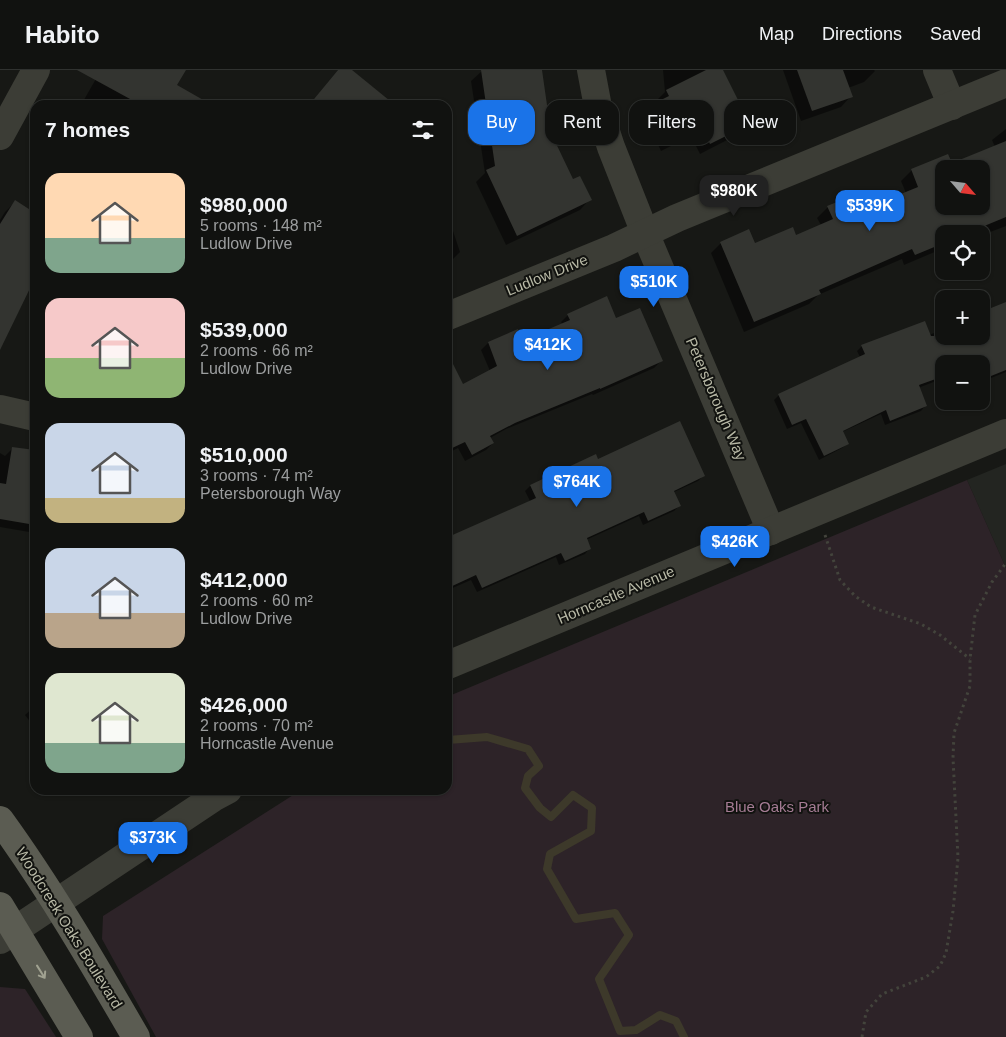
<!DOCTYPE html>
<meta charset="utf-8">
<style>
body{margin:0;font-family:Arial,sans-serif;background:#1e201e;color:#f1f3f6;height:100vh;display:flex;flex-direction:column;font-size:19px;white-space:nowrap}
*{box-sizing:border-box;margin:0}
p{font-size:16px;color:#9c9e9f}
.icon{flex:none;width:28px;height:28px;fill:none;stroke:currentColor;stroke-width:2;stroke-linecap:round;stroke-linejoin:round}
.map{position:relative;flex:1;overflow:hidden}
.details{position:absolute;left:30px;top:30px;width:422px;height:695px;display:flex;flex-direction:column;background:#111210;border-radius:15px;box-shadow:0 1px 4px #0004,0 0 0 1px #303230}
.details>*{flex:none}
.banner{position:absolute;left:468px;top:30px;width:462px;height:45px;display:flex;gap:10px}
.needle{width:32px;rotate:118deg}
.tools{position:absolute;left:935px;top:90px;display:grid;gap:10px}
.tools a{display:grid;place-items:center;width:55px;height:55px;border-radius:10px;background:#111210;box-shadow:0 1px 4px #0004,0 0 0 1px #303230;font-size:25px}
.price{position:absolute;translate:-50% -42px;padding:0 11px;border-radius:10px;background:#1a73e8;color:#fff;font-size:16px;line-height:32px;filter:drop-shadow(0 1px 2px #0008)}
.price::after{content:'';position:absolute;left:50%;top:30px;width:15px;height:11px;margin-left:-8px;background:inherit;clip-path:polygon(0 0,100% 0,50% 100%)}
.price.current{background:#222;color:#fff}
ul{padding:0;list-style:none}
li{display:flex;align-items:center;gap:15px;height:125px;padding:0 15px}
li span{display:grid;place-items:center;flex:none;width:140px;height:100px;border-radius:15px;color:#555}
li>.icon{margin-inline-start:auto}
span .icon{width:60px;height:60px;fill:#fffc;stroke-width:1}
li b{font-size:21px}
h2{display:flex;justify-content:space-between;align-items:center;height:60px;padding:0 15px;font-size:21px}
.pill{padding:0 18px;border-radius:15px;background:#111210;box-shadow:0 1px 4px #0004,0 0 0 1px #303230;font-size:18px;line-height:45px}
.pill.current{background:#1a73e8;color:#fff}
header{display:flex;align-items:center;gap:30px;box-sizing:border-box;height:70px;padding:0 25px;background:#111210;border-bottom:1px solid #303230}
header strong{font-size:24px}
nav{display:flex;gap:28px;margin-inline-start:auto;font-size:18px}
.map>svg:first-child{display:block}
.built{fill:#232521}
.green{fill:#2d2328}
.shadow{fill:#0007;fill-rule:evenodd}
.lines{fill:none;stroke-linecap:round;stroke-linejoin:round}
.stream{stroke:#3d392a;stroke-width:8}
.building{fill:#333430;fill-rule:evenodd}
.path{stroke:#43443c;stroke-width:3;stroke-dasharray:2.5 4;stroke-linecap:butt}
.minor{stroke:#3c3d36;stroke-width:28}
.major{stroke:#5b5c52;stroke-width:28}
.oneway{stroke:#a1a291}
.labels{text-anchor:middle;stroke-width:4;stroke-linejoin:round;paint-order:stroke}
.street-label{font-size:15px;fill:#b8b9a6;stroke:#121310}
.park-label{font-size:15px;fill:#a57c94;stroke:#121310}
</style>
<header>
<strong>Habito</strong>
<nav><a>Map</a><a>Directions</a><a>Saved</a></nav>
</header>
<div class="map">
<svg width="1006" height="967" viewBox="0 0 1006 967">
<rect width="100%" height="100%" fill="#171815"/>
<!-- built -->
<path class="built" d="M1006,394V498L967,410Z"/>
<!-- green -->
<g class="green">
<path d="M967,410L1006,498V967H156L102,869L103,846L301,720H448V627L449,626Z"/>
<path d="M0,917L25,919L56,967H0Z"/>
</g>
<!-- shadow -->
<g class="shadow">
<path d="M101,0H184L176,16L210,35H81Z"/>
<path d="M338,0H350L385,35H309Z"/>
<path d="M487,0H541L550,63L572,111L590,129L580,140L506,175L476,112L485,103L471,11L482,1Z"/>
<path d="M663,0H722L742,57L731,68L700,84L691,66L661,81L644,45L657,33L656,31L665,22Z"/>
<path d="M783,0H874L875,1L864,12L848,18L851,26L841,37L801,51Z"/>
<path d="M1006,59V156L985,164L983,161L978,164H944V178L904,195L902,189L818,225L809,234L744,262L711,183L721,173L754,174L796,166L821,155L817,148L828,137L858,143L906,123L901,111L912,100L947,85L951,95L995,77L992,70ZM944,99H981V136H944Z"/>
<path d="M35,129V205L0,275V150L5,142L15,132L29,140Z"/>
<path d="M448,146L460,182L453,189L448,190Z"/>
<path d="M1006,233V302L981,312V294H944V308L918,318L925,336L921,341L885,355L881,344L842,362L847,374L842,378L819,390L801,353L787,359L774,330L779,325L860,287L857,281L862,276L929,265L944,259V266H981Z"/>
<path d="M568,245L616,250L661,291L654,298L593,325L592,324L506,359L490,368L493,373L486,380L465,391L458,378L448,383V292L450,291L462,315L490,301L481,280L488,273L518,261L522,272L563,255L561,252Z"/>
<path d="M13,378L35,382V463L0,457V383L5,386Z"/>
<path d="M597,390L703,406L698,411L674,422L680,435L674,441L643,455L639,446L586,470L590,478L585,484L559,495L556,487L477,522L471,510L448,520V468L530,431L525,421L530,416Z"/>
<path d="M35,636V658L25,645Z"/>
</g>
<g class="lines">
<!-- stream -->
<path class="stream" d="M448,670L487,667L528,679L539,696L528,706L525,718L540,738L551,747L573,725L592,738L591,761L550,784L547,799L576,849L615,843L629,865L599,909L620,961L636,960L660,945L676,951L684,967"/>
</g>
<!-- building -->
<g class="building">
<path d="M77,0H186L177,15L212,35H141Z"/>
<path d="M338,0H352L395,35H309Z"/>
<path d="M481,0H542L551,63L573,109L580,106L592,130L517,166L486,100L495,96Z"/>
<path d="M706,0H723L750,54L710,74L701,56L672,71L653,34L669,26L666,20Z"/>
<path d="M797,0H843L853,27L812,41Z"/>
<path d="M1006,71V147L965,164H944V173L915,185L912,179L819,220L821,224L754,252L720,172L749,159L755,173L793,157L796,165L833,149L827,136L852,126L859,141L918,117L911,99L948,84L952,93ZM944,99H981V136H944Z"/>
<path d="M15,130L35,143V208L0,280V154Z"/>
<path d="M607,226L616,248L640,238L663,291L600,319V318L515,353L490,366L494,373L472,385L465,372L448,380V284L463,314L497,296L488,272L518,259L523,270L570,250L567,244Z"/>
<path d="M1006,232V300L981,310V292L976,294H944V306L919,315L927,336L890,351L886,340L843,361L849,374L824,386L806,349L792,355L778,324L865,284L861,275L925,251L931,266H981V242Z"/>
<path d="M680,351L705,406L674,421L681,436L648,451L644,442L587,468L591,479L565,491L561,483L482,518L476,505L448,518V467L536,428L530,415L596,384L598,389Z"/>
<path d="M12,377L35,380V455L0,449V413L6,414Z"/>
</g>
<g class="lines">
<!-- path -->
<g class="path">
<path d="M825,465L840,510L855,526L871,537L921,554L940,565L970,589"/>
<path d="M862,967L866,942L882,924L926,907L940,896L946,883L953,841L958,788L953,688L954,663L970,616V589L975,545L992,512L1006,493"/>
</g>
<!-- minor -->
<g class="minor">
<path d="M591,0L598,37L611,77L645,163L771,461"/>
<path d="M937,0L952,36"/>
<path d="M0,66L36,0"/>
<path d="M448,246L614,178L677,148L1006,13"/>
<path d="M0,339L35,347"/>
<path d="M448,595L1006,363"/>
<path d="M0,870L213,728L228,720"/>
</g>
<!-- major -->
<g class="major">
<path d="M0,750C50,819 93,893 136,967"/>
<path d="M0,836L79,967"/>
</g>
</g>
<!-- one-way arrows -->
<defs><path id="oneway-shaft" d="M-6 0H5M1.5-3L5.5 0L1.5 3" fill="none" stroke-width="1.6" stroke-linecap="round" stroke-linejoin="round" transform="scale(1.25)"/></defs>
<use class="oneway" href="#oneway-shaft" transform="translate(41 902) rotate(58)"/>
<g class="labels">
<!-- street labels -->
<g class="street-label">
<text transform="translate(547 205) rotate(-22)" y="5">Ludlow Drive</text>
<text transform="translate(716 329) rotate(67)" y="5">Petersborough Way</text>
<text transform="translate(616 525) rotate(-23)" y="5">Horncastle Avenue</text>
<text transform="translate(69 858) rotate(58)" y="5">Woodcreek Oaks Boulevard</text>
</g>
<!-- park labels -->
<g class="park-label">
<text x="777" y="742">Blue Oaks Park</text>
</g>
</g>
</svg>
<div class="tools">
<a><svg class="needle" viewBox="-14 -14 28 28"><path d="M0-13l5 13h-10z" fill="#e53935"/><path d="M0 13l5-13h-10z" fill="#9c9e9f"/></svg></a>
<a><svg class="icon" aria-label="locate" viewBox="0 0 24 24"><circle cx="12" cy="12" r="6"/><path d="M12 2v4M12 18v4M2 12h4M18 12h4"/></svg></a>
<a>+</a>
<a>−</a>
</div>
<b class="price current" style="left:734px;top:147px">$980K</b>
<b class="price" style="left:870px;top:162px">$539K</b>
<b class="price" style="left:654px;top:238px">$510K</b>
<b class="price" style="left:548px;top:301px">$412K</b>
<b class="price" style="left:577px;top:438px">$764K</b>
<b class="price" style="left:735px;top:498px">$426K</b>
<b class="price" style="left:153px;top:794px">$373K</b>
<div class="banner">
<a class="pill current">Buy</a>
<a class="pill">Rent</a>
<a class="pill">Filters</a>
<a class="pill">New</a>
</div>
<section class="details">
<h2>7 homes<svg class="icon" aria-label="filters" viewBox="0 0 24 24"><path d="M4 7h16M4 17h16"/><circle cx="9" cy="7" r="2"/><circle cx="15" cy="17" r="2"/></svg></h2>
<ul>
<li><span style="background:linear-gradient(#ffd9b3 65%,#7fa58c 0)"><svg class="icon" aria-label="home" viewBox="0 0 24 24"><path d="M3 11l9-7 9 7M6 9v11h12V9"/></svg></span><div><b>$980,000</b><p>5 rooms · 148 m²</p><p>Ludlow Drive</p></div></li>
<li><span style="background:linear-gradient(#f6c9c9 60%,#8fb573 0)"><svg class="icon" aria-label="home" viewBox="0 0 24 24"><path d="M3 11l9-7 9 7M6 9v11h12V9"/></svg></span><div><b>$539,000</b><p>2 rooms · 66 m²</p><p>Ludlow Drive</p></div></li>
<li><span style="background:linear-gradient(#c9d6e8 75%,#c2b280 0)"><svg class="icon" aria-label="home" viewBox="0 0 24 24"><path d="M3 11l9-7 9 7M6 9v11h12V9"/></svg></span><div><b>$510,000</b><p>3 rooms · 74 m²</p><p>Petersborough Way</p></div></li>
<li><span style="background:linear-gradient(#c9d6e8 65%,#b9a48a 0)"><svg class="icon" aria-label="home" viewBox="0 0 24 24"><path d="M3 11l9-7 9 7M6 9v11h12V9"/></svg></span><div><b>$412,000</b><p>2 rooms · 60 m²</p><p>Ludlow Drive</p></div></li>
<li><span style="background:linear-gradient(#dfe7d0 70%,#7fa58c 0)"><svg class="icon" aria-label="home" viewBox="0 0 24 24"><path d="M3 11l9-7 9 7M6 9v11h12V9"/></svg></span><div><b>$426,000</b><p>2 rooms · 70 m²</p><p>Horncastle Avenue</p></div></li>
</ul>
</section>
</div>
